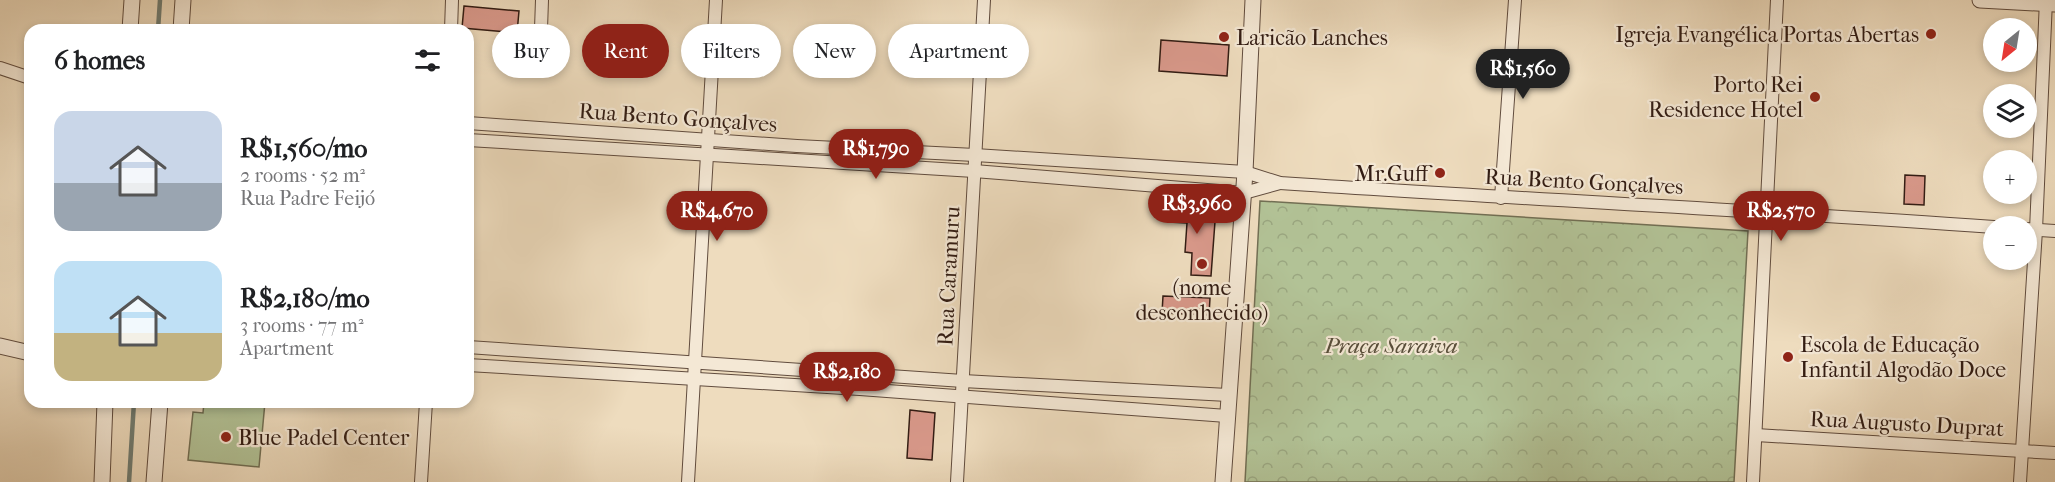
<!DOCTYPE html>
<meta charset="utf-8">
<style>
body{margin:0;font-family:"IM FELL French Canon",serif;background:#f2f2f2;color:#202124;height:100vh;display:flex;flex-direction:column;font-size:22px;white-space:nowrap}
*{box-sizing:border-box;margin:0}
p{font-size:20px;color:#757577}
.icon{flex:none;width:33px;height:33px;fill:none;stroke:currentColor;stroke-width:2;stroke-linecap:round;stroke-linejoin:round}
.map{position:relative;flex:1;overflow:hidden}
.sheet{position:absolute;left:24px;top:24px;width:450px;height:384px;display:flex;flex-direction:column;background:#fff;border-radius:18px;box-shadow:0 3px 9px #0003}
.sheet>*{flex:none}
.banner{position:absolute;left:492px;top:24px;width:570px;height:54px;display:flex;gap:12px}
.needle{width:39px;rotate:210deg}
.tools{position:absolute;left:1983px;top:18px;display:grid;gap:12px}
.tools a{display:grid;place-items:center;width:54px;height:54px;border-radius:50%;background:#fff;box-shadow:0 3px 9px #0003;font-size:30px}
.price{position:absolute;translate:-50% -51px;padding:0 14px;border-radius:21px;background:#8f2418;color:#fff;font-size:20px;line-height:39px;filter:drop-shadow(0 2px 3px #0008)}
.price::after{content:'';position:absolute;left:50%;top:36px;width:18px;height:14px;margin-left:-9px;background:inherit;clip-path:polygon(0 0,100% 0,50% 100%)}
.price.current{background:#222;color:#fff}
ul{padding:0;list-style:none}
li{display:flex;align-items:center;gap:18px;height:150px;padding:0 30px}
li span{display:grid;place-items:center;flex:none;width:168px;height:120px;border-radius:18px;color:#555}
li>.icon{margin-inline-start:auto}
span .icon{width:72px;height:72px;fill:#fffc;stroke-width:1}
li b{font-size:26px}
h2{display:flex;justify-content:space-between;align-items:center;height:72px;padding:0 30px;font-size:26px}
.tag{padding:0 21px;border-radius:27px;background:#fff;box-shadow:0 3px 9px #0003;font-size:21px;line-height:54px}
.tag.current{background:#8f2418;color:#fff}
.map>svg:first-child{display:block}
.grass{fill:#b2c296;stroke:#726f54;stroke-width:1.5}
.forest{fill:url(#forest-crowns);stroke:#726f54;stroke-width:1.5}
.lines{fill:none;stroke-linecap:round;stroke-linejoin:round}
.stream{stroke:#707c72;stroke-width:4.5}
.building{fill:#d9998b;stroke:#321c13;stroke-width:1.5}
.minor-casing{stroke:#614c3e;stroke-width:14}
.tertiary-casing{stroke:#614c3e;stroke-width:17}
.minor{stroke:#f4e8d5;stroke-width:12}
.tertiary{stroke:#f4e8d5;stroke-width:15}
.poi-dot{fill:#8f2418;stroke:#f4e8d5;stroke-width:2}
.labels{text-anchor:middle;stroke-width:4.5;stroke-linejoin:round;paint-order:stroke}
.poi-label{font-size:22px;fill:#321c13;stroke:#f4e8d5;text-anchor:end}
.street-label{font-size:22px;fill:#321c13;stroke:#f4e8d5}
.park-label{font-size:22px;font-style:italic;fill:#584e3a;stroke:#f4e8d5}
</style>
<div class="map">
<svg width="2055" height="482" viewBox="0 0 2055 482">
<defs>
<pattern id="forest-crowns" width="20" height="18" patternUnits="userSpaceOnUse" patternTransform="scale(1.5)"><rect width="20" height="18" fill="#b2c296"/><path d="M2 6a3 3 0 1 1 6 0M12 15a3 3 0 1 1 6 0" fill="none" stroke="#9aa680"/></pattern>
</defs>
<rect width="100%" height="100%" fill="#eedcbe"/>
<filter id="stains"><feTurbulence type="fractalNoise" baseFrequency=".00333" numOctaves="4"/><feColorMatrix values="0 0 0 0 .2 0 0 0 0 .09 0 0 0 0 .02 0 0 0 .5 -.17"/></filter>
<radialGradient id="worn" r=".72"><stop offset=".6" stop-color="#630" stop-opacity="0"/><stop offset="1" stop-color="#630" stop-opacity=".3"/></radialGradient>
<!-- grass -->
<path class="grass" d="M204,402H265L259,467L188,460L193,412L203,413Z"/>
<!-- forest -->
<path class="forest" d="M1260,201L1748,231L1734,482H1245Z"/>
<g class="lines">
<!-- stream -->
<g class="stream">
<path d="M158,30L160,0"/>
<path d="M129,482L134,402"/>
</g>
</g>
<!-- building -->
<g class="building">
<path d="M464,6L519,11L517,33L462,28Z"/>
<path d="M1161,40L1229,45L1227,76L1159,71Z"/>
<path d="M1905,175L1925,176L1924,205L1904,204Z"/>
<path d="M1170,205L1216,208L1211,276L1191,275L1192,253L1185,252L1187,223L1169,222Z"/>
<path d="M1163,296L1210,298L1209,315L1162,313Z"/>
<path d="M910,410L935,413L932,460L907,458Z"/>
</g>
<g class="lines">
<defs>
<g id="minor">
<path d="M541,29L542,0"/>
<path d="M451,30L452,0"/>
<path d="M0,68L30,78"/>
<path d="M468,123L797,146L975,155L1245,172L1280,183C1518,199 1756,210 1994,227"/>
<path d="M468,140L974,171L1244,193L1280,183"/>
<path d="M1501,198L1515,0"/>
<path d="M2026,229L2055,231"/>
<path d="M468,347L963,381L1228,395"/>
<path d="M468,365L860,389L1227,416"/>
<path d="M1756,435L2055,453"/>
<path d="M421,482L426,402"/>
<path d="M688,482L716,0"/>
<path d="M957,482L984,0"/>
<path d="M1753,482L1777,0"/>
<path d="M2020,482L2036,230L2046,0"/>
</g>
<g id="tertiary">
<path d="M1980,0L2055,4"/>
<path d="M130,30L132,0"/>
<path d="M181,30L183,0"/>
<path d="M0,346L30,353"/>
<path d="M102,482L105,402"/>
<path d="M154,482L160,402"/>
<path d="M1223,482L1245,172L1253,0"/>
</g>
</defs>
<!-- minor casing -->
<use href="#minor" class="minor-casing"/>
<!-- tertiary casing -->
<use href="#tertiary" class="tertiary-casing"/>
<!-- minor -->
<use href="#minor" class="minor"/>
<!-- tertiary -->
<use href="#tertiary" class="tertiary"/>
</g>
<!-- markers -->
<g class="poi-dot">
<circle cx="1931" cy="34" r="6"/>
<circle cx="1224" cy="37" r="6"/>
<circle cx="1815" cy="97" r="6"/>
<circle cx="1440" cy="173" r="6"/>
<circle cx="1202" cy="264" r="6"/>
<circle cx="1788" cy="357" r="6"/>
<circle cx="226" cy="437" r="6"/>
</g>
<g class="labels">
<!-- poi labels -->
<g class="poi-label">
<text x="1919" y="42">Igreja Evangélica Portas Abertas</text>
<text x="1236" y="45" text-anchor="start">Laricão Lanches</text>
<text x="1803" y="92">Porto Rei<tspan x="1803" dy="25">Residence Hotel</tspan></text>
<text x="1428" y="181">Mr.Guff</text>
<text x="1202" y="295" text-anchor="middle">(nome<tspan x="1202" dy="25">desconhecido)</tspan></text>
<text x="1800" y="352" text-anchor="start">Escola de Educação<tspan x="1800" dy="25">Infantil Algodão Doce</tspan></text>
<text x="238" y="445" text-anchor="start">Blue Padel Center</text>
</g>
<!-- street labels -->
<g class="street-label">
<text transform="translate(678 117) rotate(4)" y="8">Rua Bento Gonçalves</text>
<text transform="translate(1584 181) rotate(3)" y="8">Rua Bento Gonçalves</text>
<text transform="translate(948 276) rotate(-87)" y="8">Rua Caramuru</text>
<text transform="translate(1907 423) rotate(3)" y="8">Rua Augusto Duprat</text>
</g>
<!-- park labels -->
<g class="park-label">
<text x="1391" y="353">Praça Saraiva</text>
</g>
</g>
<rect width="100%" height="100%" filter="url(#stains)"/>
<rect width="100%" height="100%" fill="url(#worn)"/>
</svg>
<div class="tools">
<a><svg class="needle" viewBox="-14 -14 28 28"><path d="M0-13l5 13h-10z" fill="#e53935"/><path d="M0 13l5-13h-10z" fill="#757577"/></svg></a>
<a><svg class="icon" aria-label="layers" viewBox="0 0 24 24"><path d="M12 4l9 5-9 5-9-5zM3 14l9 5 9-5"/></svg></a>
<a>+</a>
<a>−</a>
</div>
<b class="price current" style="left:1523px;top:100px">R$1,560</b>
<b class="price" style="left:876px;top:180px">R$1,790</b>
<b class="price" style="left:1197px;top:235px">R$3,960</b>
<b class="price" style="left:717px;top:242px">R$4,670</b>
<b class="price" style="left:1781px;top:242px">R$2,570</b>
<b class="price" style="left:847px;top:403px">R$2,180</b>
<div class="banner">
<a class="tag">Buy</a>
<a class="tag current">Rent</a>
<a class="tag">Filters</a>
<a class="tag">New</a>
<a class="tag">Apartment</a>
</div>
<section class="sheet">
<h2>6 homes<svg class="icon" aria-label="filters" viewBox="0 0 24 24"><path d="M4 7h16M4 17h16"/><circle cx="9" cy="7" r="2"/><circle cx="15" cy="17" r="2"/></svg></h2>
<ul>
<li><span style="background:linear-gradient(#c9d6e8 60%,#9aa5b1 0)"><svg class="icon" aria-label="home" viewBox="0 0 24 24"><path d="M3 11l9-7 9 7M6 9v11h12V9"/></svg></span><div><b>R$1,560/mo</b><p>2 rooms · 52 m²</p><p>Rua Padre Feijó</p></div></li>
<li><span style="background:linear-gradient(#bfe0f5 60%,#c2b280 0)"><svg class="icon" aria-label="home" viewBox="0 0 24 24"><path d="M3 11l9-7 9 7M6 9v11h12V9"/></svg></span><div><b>R$2,180/mo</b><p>3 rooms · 77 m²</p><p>Apartment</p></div></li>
</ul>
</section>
</div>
